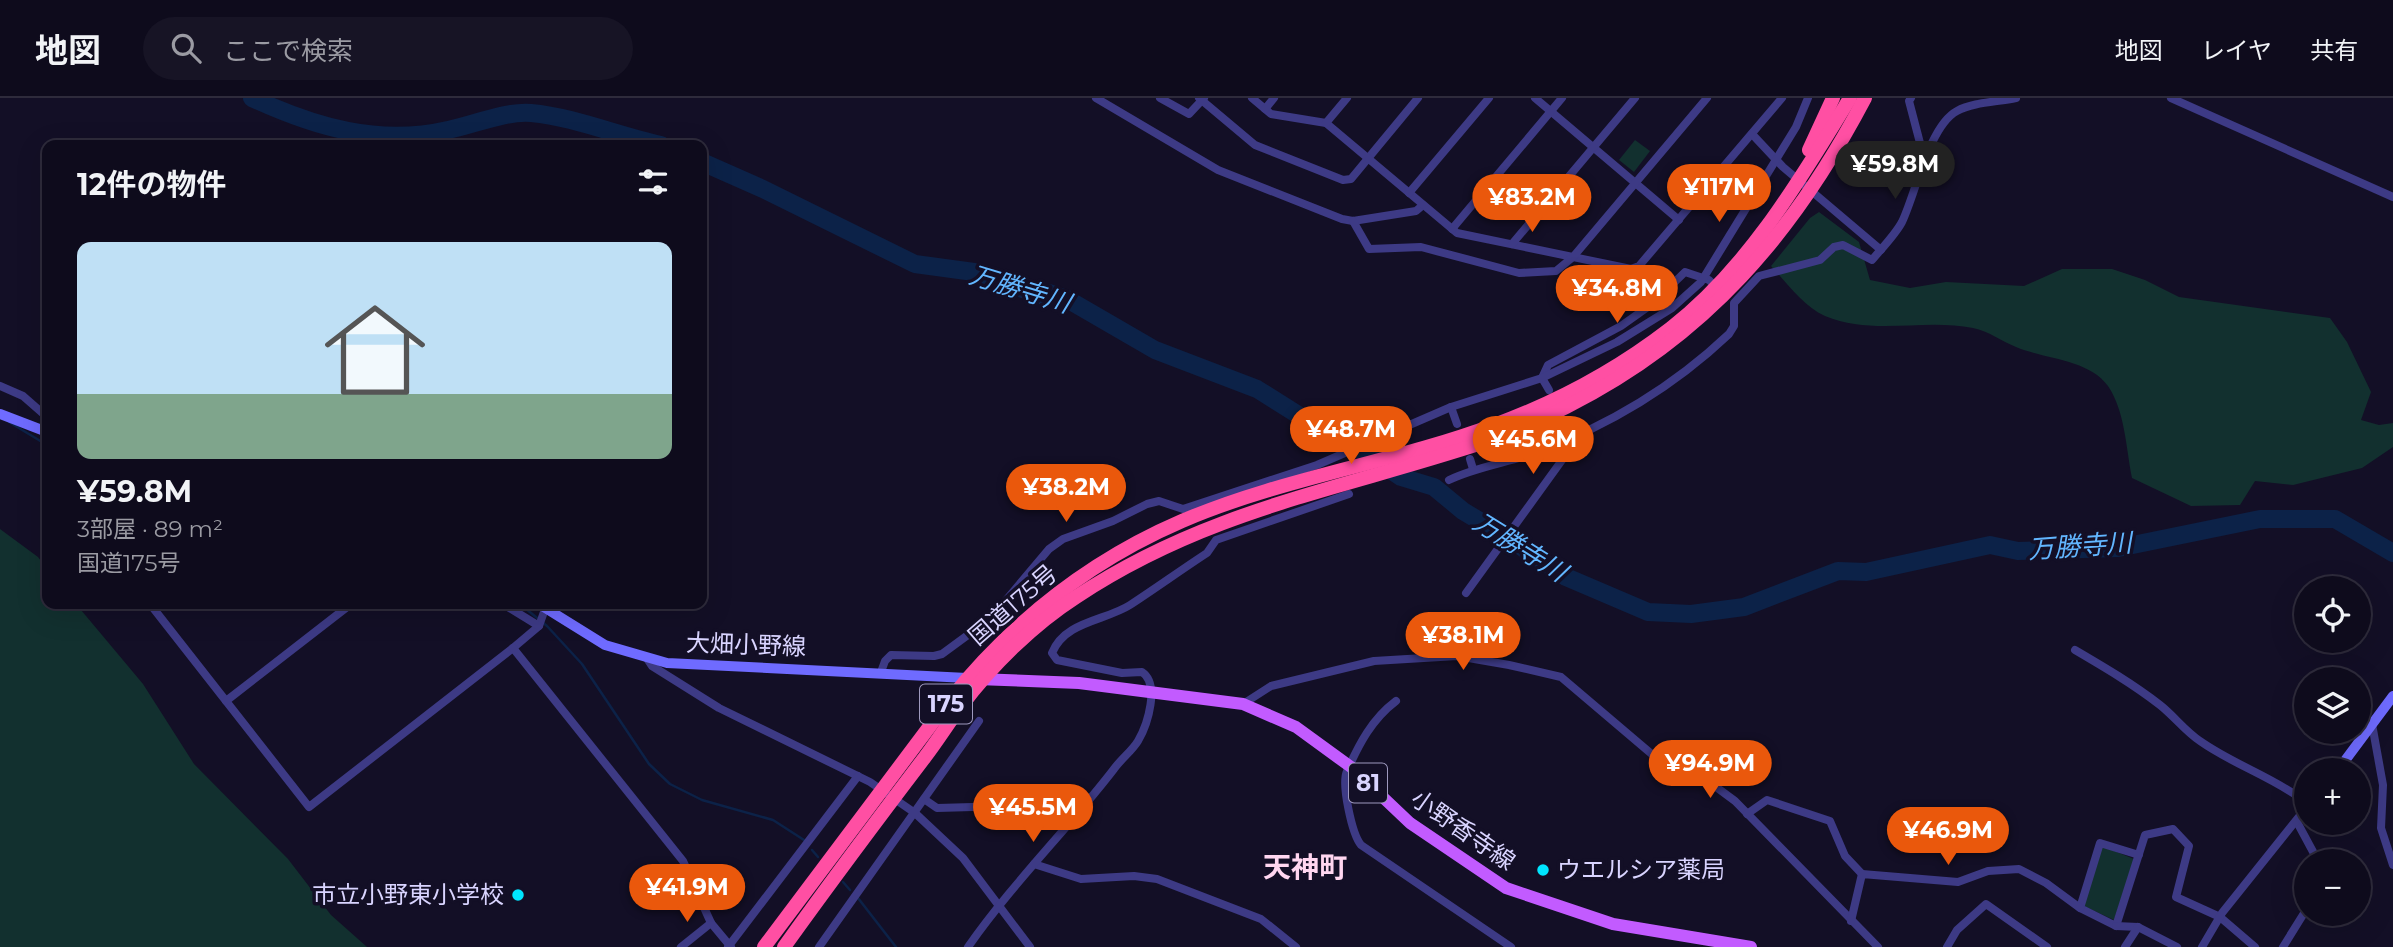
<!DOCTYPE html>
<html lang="ja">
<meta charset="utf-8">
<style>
body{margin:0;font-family:Montserrat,"Noto Sans JP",sans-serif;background:#171425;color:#f1f3f6;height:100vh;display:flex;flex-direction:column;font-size:26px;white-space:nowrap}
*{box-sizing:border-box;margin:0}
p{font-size:23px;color:#9b9ba3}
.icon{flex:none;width:38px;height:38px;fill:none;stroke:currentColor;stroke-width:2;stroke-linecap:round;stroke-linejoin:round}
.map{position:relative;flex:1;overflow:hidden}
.side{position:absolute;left:42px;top:42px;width:665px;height:469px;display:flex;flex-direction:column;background:#0e0b1c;border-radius:14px;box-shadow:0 7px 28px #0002,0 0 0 2px #2e2b3b}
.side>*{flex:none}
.buttons{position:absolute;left:2294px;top:478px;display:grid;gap:14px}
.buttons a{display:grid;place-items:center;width:77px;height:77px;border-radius:50%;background:#0e0b1c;box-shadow:0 7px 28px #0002,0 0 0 2px #2e2b3b;font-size:35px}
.price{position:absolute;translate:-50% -60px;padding:0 16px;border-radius:24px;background:#ea580c;color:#fff;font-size:23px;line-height:46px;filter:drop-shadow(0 2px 4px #0008)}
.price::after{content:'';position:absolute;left:50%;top:42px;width:21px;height:16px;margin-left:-10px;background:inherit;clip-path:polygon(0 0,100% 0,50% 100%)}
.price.on{background:#222;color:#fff}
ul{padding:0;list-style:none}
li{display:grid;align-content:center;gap:14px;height:371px;padding:0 35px}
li+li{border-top:2px solid #2e2b3b}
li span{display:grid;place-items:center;height:217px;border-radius:14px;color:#555}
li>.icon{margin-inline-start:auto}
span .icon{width:126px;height:126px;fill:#fffc;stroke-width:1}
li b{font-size:30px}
h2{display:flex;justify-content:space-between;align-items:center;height:84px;padding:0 35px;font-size:30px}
header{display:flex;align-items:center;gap:42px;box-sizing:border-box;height:98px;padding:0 35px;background:#0e0b1c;border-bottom:2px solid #2e2b3b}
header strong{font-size:33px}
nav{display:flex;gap:38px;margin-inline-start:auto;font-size:24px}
.search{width:490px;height:63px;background:#171425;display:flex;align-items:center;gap:18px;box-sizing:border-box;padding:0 24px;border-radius:38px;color:#9b9ba3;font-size:26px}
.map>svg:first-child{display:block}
.green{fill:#12302f}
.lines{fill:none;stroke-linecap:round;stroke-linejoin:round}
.stream{stroke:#0c2248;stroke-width:2.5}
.river{stroke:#0c2248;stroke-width:18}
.street{stroke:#3d3a85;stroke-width:8}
.secondary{stroke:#6f6bff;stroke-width:10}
.primary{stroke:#c25bff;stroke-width:12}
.highway{stroke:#ff4fa3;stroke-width:14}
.poi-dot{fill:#00e5ff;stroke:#130f26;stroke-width:2.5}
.labels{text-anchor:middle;stroke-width:7;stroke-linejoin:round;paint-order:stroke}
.shield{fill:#130f26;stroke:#9e99be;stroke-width:2}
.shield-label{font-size:23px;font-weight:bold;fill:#d9d4ff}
.street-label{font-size:24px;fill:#d9d4ff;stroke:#130f26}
.poi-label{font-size:24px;fill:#d9d4ff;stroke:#130f26;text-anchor:start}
.water-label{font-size:26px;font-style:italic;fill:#62b6ff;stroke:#130f26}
.quarter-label{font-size:28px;font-weight:bold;fill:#ffd6f0;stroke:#130f26}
</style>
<header>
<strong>地図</strong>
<div class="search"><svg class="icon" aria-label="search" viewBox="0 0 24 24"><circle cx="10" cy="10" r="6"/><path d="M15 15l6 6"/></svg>ここで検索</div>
<nav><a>地図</a><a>レイヤ</a><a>共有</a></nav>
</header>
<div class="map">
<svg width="2393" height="849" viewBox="0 0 2393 849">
<rect width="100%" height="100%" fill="#130f26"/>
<!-- green -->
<g class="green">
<path d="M1635,42L1650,53L1634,74L1619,62Z"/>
<path d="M1819,114L1859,144L1870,182L1910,190L1946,184L2024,188L2062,171H2112L2145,182L2179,199L2330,220L2347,244L2371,294L2361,322L2379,327L2393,325V349L2362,370L2293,387L2255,383L2240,407L2191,408L2132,380C2126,350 2125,313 2108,288C2089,261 2044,261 2016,249C2001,243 1989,233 1973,230C1924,220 1873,238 1825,218C1803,208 1787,185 1771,168L1810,120Z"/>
<path d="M0,431L38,459L47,471V506H76L143,586L194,666L288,761L331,817L367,849H0Z"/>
<path d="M2102,748L2134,761L2114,822L2084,808Z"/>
</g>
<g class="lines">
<!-- stream -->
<g class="stream">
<path d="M9,324L47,347"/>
<path d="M520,506L547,528L582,566L649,666L670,686L702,702L773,722L804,742"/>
<path d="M812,752L818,759"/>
<path d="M843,784L850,792"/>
<path d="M858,800L896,849"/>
</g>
<!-- river -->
<g class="river">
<path d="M252,0C315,29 378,48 448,32C474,27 504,13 531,15C575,19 618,38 661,47"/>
<path d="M702,64L763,91L915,166L974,174L1040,197L1049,195L1067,201L1155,252L1257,291L1327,335L1343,340L1401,379L1434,389L1463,413L1513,443L1566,479L1648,514L1691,516L1744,509L1838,473L1866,474L1990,447L2018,453L2118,450L2260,421H2335L2393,455"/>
</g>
<!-- street -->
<g class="street">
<path d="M1096,0L1218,72L1342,121L1353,123L1416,113L1423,107"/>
<path d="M1160,0L1189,16L1204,0"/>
<path d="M1199,0L1255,47L1343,82L1351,81L1418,0"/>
<path d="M1252,0L1271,16L1326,25L1457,135L1631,171L1639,168L1782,0"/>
<path d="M1535,0L1679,122"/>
<path d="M1911,0L1909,3L1925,64"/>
<path d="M2171,0L2393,99"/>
<path d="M1265,11L1274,0"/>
<path d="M1326,25L1347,0"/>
<path d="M1752,36L1783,69L1881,152"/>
<path d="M1409,95L1489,0"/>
<path d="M1353,123L1369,151L1421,149L1519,175L1556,173L1573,159L1707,0"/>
<path d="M1452,131L1562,0"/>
<path d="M1512,146L1635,0"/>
<path d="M1542,280L1548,267L1621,228L1652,206L1685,174L1709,182L1717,190"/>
<path d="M1542,280L1549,292"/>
<path d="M0,288L23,298L47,319"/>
<path d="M1451,309L1457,326"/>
<path d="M1470,361L1473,371"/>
<path d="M1449,382C1476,369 1506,365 1535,355C1608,328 1673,289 1729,236L1734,228V205L1759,178L1820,162L1834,149L1843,147L1872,162C1882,150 1895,137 1902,124C1916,95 1929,28 1957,13C1973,4 1998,4 2016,0"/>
<path d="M1466,495L1565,358L1571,338L1565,326"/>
<path d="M150,506L309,709L513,550L539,528L545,511"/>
<path d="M503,506L539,528"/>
<path d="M513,550L683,763L711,825L731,849"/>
<path d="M2075,552C2104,569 2133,586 2160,607C2174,618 2185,633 2200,643C2234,667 2273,679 2306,704"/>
<path d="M648,562L652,568L719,610L870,684L915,715L963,760L1030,849"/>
<path d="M881,574L885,563L891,557L934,558L942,556L991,520L1049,451L1063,441L1113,423L1147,406L1159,403L1183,411L1317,367L1451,309L1542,280L1617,244L1672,210L1701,184L1796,29L1808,0"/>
<path d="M226,603L351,506"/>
<path d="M1396,603C1372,621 1359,646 1347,673C1341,686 1352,736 1361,747L1511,849"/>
<path d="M1243,606L1271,588L1374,563L1457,558L1509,567L1561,579L1654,658L1708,683L1735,703L1878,849"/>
<path d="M2372,626L2383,687L2381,730L2393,767"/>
<path d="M924,701L937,710L1088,706"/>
<path d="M1747,716L1767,702L1830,723L1845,758L1862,776"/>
<path d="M2297,724L2318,763"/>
<path d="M2139,757L2100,745L2080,810L2116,828L2145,737L2173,731L2189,748L2176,799L2220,819L2255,849"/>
<path d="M1034,766L1081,781L1134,778L1157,781L1261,821L1296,849"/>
<path d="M1851,823L1862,776L1958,784L1988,773L2019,771L2046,785L2080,810"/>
<path d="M2116,828L2138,829"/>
<path d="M681,849L711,825"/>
<path d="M728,849L858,678"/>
<path d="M819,849L979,623"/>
<path d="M968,849C1012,786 1067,732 1114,671C1121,661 1132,653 1138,643C1148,626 1160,586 1142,574L1122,575L1057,562L1052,555C1065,523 1105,523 1130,507C1156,490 1181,472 1207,455L1216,442L1349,396"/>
<path d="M1947,849L1957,832L1986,806L2047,849"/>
<path d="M2125,849L2138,829L2177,849"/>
<path d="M2202,849L2222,815L2306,710"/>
<path d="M2283,849L2306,812"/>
</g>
<!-- secondary -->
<g class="secondary">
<path d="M0,316L47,334"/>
<path d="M539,506L605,547L667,565L967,580"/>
<path d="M2338,672L2393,598"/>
</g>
<!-- primary -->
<path class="primary" d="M977,581L1079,585L1243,606L1296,629L1351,669L1410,725L1506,790L1613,826L1751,849"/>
<!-- highway -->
<g class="highway">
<path d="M1809,52L1833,0"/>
<path d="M764,849L948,604C1011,525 1089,463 1182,423C1282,380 1392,365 1494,327C1557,304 1618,271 1671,230C1748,170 1800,82 1850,0"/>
<path d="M784,849C830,785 877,722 925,659C938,642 949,624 962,607C992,567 1034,526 1076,499C1213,408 1352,390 1503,338C1525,331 1547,319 1568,308C1705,239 1794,135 1865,0"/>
</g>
</g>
<!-- markers -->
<g class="poi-dot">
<circle cx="1543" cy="772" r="7"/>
<circle cx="518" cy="797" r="7"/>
</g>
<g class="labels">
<!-- shield labels -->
<g class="shield">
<rect x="920" y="586.5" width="52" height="39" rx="5"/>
<rect x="1349" y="665.5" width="38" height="39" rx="5"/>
</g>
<g class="shield-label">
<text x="946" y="614">175</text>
<text x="1368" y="693">81</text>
</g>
<!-- street labels -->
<g class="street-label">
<text transform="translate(1013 507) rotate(-41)" y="8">国道175号</text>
<text transform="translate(746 547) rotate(2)" y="8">大畑小野線</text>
<text transform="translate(1463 732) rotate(35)" y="8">小野香寺線</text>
</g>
<!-- poi labels -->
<g class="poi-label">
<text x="1557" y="780">ウエルシア薬局</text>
<text x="504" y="805" text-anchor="end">市立小野東小学校</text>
</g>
<!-- water labels -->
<g class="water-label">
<text transform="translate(1020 191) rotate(17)" y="9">万勝寺川</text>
<text transform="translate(2080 448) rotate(-4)" y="9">万勝寺川</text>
<text transform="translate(1520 449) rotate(32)" y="9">万勝寺川</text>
</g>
<!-- quarter labels -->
<g class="quarter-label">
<text x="1305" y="779">天神町</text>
</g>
</g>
</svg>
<div class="buttons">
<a><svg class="icon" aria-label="locate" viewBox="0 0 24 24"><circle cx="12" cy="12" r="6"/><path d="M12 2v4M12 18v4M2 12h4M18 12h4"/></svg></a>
<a><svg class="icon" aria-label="layers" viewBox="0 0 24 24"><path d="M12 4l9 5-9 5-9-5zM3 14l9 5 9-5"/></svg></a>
<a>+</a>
<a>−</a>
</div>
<b class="price on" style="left:1895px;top:103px">¥59.8M</b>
<b class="price" style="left:1719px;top:126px">¥117M</b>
<b class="price" style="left:1532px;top:136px">¥83.2M</b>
<b class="price" style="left:1617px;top:227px">¥34.8M</b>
<b class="price" style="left:1351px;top:368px">¥48.7M</b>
<b class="price" style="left:1533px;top:378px">¥45.6M</b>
<b class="price" style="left:1066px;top:426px">¥38.2M</b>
<b class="price" style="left:1463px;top:574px">¥38.1M</b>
<b class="price" style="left:1710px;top:702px">¥94.9M</b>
<b class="price" style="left:1033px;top:746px">¥45.5M</b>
<b class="price" style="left:1948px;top:769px">¥46.9M</b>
<b class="price" style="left:687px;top:826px">¥41.9M</b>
<section class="side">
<h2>12件の物件<svg class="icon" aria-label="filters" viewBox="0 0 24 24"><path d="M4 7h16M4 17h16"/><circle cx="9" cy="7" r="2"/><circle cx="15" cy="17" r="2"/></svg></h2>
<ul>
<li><span style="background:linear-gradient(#bfe0f5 70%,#7fa58c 0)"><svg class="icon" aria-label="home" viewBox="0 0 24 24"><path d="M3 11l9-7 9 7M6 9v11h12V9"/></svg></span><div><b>¥59.8M</b><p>3部屋 · 89 m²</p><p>国道175号</p></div></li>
</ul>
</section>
</div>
